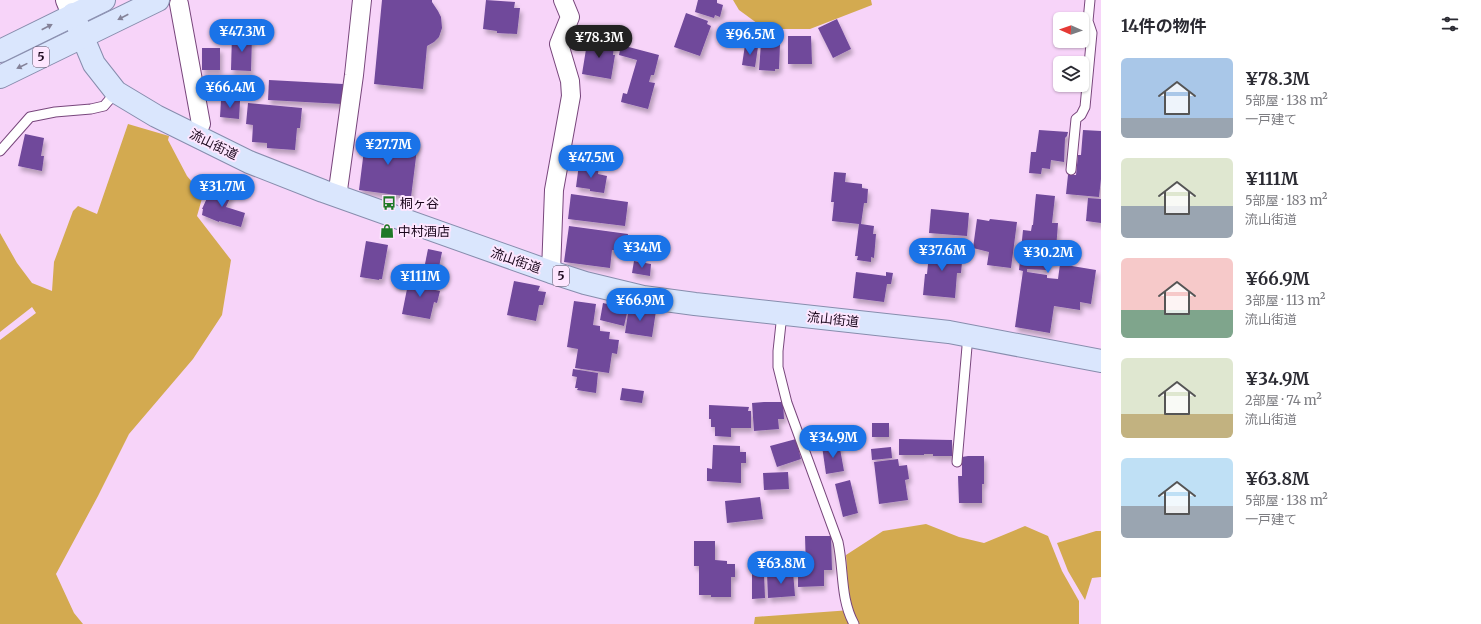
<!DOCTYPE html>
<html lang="ja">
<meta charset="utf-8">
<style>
body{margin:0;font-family:Merriweather,"Noto Sans JP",serif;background:#f2f2f3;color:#2b2b33;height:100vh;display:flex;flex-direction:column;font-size:15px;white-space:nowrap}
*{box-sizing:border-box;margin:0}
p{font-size:13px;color:#7c7c81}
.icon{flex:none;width:22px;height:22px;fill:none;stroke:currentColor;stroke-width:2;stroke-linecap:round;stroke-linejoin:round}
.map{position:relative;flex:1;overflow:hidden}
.drawer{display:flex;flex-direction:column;background:#fff;width:380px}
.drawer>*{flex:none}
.needle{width:26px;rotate:272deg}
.tools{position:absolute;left:1053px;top:12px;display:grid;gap:8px}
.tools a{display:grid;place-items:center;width:36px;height:36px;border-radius:6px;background:#fff;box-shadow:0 1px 3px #0004;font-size:20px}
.price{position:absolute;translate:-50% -34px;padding:0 9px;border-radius:14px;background:#1a73e8;color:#fff;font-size:13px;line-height:26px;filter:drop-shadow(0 1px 2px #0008)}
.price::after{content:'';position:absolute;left:50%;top:24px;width:12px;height:9px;margin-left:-6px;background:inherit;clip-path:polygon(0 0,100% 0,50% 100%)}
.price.current{background:#222;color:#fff}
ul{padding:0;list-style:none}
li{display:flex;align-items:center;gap:12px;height:100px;padding:0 20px}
li span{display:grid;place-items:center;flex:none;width:112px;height:80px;border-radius:6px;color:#555}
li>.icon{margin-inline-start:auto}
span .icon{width:48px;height:48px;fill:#fffc;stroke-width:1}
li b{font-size:17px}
h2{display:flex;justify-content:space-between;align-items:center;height:48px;padding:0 20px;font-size:17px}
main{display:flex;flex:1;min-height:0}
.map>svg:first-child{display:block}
.green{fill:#d3aa50}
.building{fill:#70489b;filter:url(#shadow)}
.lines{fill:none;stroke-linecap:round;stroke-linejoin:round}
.lane-casing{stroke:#78467c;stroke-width:11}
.street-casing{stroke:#78467c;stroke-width:20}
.secondary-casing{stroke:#78467c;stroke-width:24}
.primary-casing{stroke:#878dad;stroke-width:24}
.lane{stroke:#fff;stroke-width:9}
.street{stroke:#fff;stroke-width:18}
.secondary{stroke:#fff;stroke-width:22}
.primary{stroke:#dae6fd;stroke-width:22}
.oneway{fill:#848298}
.labels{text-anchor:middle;stroke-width:4;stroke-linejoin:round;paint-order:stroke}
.shield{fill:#fde6fe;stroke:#5e4a60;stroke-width:1}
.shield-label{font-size:12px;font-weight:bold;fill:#1a071c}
.street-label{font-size:13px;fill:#1a071c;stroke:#fde6fe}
.poi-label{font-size:13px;fill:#1a071c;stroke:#fde6fe;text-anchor:start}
</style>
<main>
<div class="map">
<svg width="1101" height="624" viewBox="0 0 1101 624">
<defs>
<filter id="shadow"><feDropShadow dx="2.5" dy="4.5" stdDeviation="2" flood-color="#0004"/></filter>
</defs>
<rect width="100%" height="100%" fill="#f7d4f9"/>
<!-- green -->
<g class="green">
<path d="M733,0H871L872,5L810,29H765L739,10Z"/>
<path d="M128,124L169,136L168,140L187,176L203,195L197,216L231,260L222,315L193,359L129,434L98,496L56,574L74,613L83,624H0V340L36,313L32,307L0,332V233L17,263L32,283L52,291L54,262L73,211L78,206L97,214Z"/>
<path d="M926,524L959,537L984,543L1025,526L1048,536L1062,571L1079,601V624H754L755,617L851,610L848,588L846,555L883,531Z"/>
<path d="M1096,531H1101V577L1092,578L1085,600L1068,571L1057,543Z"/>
</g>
<!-- building -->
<g class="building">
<path d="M382,0H432V2L438,11L441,17L442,28L439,37L434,42L427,46L423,89L374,84Z"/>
<path d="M486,0L515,2L514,8H520L517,34L497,33V31L483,29Z"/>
<path d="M698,0H717V3L723,5L720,17L715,15L714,18L695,12Z"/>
<path d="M686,13L708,21L707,24L711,26L700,56L674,47Z"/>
<path d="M837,19L851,49L833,58L818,28Z"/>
<path d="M232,35L252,36L251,71L231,70Z"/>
<path d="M788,36H811L812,64H788Z"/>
<path d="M588,37L605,40V43L614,45L613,55H615L611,79L582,74Z"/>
<path d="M761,43L780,44L779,69H775V71L759,70Z"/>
<path d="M621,45L659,55L654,75H651L649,82L655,83L648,109L621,102L623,93L627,94L637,60L619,55Z"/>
<path d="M745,45L758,47L755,67L742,65Z"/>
<rect x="202" y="48" width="18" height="22"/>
<path d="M269,80L343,84L342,104L268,100Z"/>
<path d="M221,100L240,101L239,119L220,117Z"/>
<path d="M248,103L302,108L300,128H297L295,150L267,148V143L252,142L253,125L246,124Z"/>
<path d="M1039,130L1068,132L1067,136L1065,138L1064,162L1051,160L1050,169L1042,168L1041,174L1029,173L1031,152H1036Z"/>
<path d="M1083,130L1101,131V179L1099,197L1066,194L1068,175H1076L1078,155H1081Z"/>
<path d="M25,134L44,138L41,156H44L42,171L18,166Z"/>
<path d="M366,134L418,141L411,197L359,190Z"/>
<path d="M579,164L599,167L598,174L607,176L604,193L590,191V189L576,187Z"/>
<path d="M834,172L846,173L845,182L862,184V188L868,189L867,203H864L861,224L874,226L873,234H876L874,258L871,257V262L857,260L858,256H855L859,224L832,221L834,202H831Z"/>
<path d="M213,185L232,194L226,207L245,213L241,227L219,221V222L202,215L203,209H202Z"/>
<path d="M571,194L628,202L625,226L568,219Z"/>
<path d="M1036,194L1055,196L1052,223H1058L1055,263L1047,262L1046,270L1027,269V272L1047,275V278L1058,279L1060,264L1096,270L1091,304L1080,302V310L1054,306L1050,333L1015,327L1023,271L1019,270L1023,230L1031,231L1032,225H1033Z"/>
<path d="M1088,198L1101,199V223L1086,221Z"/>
<path d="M931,209L969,213L967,236L929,233Z"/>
<path d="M977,219L989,221L990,219L1017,222L1011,268L987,265L989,252L973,248Z"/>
<path d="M569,226L628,234L625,251L612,250L610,268L564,262Z"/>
<path d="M366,241L388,245L382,279H379V280L360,277Z"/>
<path d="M930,245L958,247L957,261L962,262L961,273H957L955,298L923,295L925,274H927Z"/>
<path d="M428,249L442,252L439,267L425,264Z"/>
<path d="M634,261L651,264L650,276L632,273Z"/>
<path d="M396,271L406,272L405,286L395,285Z"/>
<path d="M856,272L886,276V272L893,273L891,284H887L884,302L853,298Z"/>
<path d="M410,274L415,275V277L437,282L435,290L440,291L437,303L434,302L430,319L402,314Z"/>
<path d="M514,281L540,286L538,291L546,292L543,305H539L536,321L507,315Z"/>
<path d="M574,301L596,304L593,325L600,326V331L610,332L609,339L619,340L617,354L612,353L609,373L575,368L578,349L567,347Z"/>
<path d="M603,303L628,309L624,326L600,320Z"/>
<path d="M629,307L656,311L652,337L625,333Z"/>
<path d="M573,369L598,373L596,393L577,390L578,388H575L577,377L572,376Z"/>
<path d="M622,388L644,391L642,403L620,400Z"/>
<path d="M764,402H783L784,419H778L779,429L754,431L752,403Z"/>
<path d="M709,405L749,407L748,411H751V428H731V437L715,436V427H711V419H709Z"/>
<rect x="872" y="423" width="17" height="14"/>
<path d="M796,439L801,459L777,467L770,446Z"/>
<path d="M899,439L952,440V456H933V454H924V455H899Z"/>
<path d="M839,443L844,471L826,474L822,446Z"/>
<path d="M713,445L740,446V452H746V463H741V483L707,481V468L712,469Z"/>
<path d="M891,447L892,458L872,460L871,449Z"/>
<path d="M968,456H984V484H982V503H959L958,476H962V457Z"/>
<path d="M898,459L899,466L907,465L909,479L905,480L908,500L879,504L874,462Z"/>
<path d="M788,472L789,489L764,490L763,473Z"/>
<path d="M850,480L858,513L843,517L835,484Z"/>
<path d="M760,497L763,519L727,523L725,501Z"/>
<path d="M805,536H831L832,570H824V586L798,587V569H806Z"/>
<path d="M694,541H715V560L727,561V564H735V577H731V597H711V595H699V566H694Z"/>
<path d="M793,572L795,596L768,598L767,573Z"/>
<path d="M752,574H764L765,598L752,599Z"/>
</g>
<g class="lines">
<defs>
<g id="lane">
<path d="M0,151L30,117L55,112L91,109L104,106L116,92"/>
<path d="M1071,170L1076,119L1081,115L1085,107L1092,33L1088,21L1090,0"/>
<path d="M782,314L778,351V367L787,403L838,542C844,570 840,598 854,624"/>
<path d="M957,462L968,335"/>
</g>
<g id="street">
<path d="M179,4L201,124L194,135"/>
<path d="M337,197L354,75L362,0"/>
<path d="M551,272L554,190L571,96L570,81L559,44L570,17L563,0"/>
</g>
<path id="secondary" d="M67,0L73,14"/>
<g id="primary">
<path d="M73,14L94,64L116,92L156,116L249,162L323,191L551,272L585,283L643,297L695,304L949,332L1101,361"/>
<path d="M0,51L104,0"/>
<path d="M0,77L158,0"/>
</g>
</defs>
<!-- lane casing -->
<use href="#lane" class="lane-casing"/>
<!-- street casing -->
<use href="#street" class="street-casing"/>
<!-- secondary casing -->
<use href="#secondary" class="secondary-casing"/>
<!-- primary casing -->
<use href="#primary" class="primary-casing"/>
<!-- lane -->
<use href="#lane" class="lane"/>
<!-- street -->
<use href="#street" class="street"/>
<!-- secondary -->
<use href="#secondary" class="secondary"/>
<!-- primary -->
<use href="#primary" class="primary"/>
</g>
<!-- one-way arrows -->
<defs><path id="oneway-solid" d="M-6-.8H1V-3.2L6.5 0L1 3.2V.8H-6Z"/></defs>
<g class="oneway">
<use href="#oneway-solid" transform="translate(123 17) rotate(153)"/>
<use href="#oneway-solid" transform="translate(47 27) rotate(-27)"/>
<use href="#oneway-solid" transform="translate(22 66) rotate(154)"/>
</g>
<!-- icons -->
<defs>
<symbol id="bus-bare" viewBox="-9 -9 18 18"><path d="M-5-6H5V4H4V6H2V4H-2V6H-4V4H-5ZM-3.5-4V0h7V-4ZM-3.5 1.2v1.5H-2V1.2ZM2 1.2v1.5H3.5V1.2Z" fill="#1f7927" stroke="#fde6fe" stroke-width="2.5" paint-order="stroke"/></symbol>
<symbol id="shop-bare" viewBox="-9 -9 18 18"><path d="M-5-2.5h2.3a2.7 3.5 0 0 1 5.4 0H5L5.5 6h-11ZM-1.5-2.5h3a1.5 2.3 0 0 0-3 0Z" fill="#1f7927" stroke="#fde6fe" stroke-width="2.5" paint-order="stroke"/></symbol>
</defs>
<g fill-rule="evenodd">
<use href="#bus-bare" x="379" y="193" width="20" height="20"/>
<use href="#shop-bare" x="377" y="221" width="20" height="20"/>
</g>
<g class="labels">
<!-- shield labels -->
<g class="shield">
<rect x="33" y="47" width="16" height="20" rx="3"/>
<rect x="553" y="266" width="16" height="20" rx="3"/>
</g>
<g class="shield-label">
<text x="41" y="61">5</text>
<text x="561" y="280">5</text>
</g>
<!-- street labels -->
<g class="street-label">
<text transform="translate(214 144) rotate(26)" y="5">流山街道</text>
<text transform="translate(516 260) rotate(19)" y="5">流山街道</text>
<text transform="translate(833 319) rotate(6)" y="5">流山街道</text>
</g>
<!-- poi labels -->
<g class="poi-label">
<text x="400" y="208">桐ヶ谷</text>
<text x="398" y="236">中村酒店</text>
</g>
</g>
</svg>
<div class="tools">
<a><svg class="needle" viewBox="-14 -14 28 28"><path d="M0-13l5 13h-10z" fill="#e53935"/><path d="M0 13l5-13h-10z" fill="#7c7c81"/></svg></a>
<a><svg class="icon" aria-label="layers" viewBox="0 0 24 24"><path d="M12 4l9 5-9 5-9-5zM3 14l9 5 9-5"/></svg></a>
</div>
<b class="price" style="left:242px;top:53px">¥47.3M</b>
<b class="price" style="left:750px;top:56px">¥96.5M</b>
<b class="price current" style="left:599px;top:59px">¥78.3M</b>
<b class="price" style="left:230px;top:109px">¥66.4M</b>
<b class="price" style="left:388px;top:166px">¥27.7M</b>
<b class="price" style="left:591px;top:179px">¥47.5M</b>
<b class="price" style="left:222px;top:208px">¥31.7M</b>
<b class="price" style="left:642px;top:269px">¥34M</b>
<b class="price" style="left:942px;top:272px">¥37.6M</b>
<b class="price" style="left:1048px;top:274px">¥30.2M</b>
<b class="price" style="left:420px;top:298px">¥111M</b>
<b class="price" style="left:640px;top:322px">¥66.9M</b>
<b class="price" style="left:833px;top:459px">¥34.9M</b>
<b class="price" style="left:781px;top:585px">¥63.8M</b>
</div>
<section class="drawer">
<h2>14件の物件<svg class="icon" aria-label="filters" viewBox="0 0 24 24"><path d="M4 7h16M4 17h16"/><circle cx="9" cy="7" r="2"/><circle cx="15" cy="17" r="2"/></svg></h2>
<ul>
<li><span style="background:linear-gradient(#a9c7e8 75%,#9aa5b1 0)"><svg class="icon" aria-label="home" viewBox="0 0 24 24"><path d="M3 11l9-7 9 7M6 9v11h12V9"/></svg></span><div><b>¥78.3M</b><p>5部屋 · 138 m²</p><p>一戸建て</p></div></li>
<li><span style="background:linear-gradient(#dfe7d0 60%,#9aa5b1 0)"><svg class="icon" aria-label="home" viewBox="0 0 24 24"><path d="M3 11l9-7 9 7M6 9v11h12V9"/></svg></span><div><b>¥111M</b><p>5部屋 · 183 m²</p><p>流山街道</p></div></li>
<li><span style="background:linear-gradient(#f6c9c9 65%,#7fa58c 0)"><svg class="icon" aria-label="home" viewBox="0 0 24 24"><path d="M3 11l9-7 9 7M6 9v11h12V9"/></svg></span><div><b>¥66.9M</b><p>3部屋 · 113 m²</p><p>流山街道</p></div></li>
<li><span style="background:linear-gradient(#dfe7d0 70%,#c2b280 0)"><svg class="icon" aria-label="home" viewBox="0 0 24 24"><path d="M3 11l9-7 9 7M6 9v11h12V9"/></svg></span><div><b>¥34.9M</b><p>2部屋 · 74 m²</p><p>流山街道</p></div></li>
<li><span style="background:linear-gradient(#bfe0f5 60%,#9aa5b1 0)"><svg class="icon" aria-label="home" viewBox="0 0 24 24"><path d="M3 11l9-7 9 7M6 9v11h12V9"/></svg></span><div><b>¥63.8M</b><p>5部屋 · 138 m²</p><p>一戸建て</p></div></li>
</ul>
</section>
</main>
